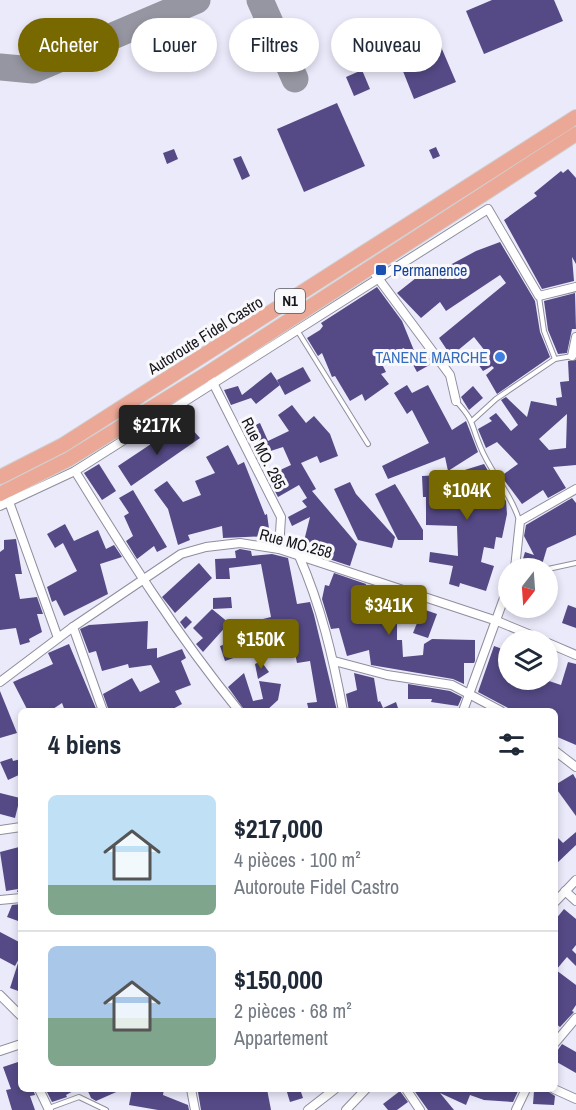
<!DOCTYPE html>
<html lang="fr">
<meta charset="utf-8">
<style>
body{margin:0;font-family:"Archivo Narrow",sans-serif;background:#f2f2f3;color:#1f2937;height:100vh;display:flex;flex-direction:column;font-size:22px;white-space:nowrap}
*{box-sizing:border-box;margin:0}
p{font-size:20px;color:#747a83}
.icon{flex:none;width:33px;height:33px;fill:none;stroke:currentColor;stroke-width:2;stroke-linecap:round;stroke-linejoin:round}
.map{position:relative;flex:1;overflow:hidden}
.details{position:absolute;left:18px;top:708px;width:540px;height:384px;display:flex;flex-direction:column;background:#fff;border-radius:9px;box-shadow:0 3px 9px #0003}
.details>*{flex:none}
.hud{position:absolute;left:18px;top:18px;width:540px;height:54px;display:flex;gap:12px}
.needle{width:39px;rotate:197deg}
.controls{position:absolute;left:498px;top:558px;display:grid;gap:12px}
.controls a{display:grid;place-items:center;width:60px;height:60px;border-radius:50%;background:#fff;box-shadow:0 3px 9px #0003;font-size:30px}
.price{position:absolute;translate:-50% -51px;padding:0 14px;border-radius:6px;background:#786800;color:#fff;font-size:20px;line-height:39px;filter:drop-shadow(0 2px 3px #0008)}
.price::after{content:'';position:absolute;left:50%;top:36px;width:18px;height:14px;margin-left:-9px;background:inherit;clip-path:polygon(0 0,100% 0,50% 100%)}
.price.selected{background:#222;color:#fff}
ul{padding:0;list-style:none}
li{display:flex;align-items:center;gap:18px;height:150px;padding:0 30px}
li+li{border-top:2px solid #e0e1e3}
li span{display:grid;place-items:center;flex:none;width:168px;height:120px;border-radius:9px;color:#555}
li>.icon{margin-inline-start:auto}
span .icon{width:72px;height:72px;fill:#fffc;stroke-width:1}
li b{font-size:26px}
h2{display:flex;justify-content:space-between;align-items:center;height:72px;padding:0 30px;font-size:26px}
.tag{padding:0 21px;border-radius:27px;background:#fff;box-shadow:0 3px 9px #0003;font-size:21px;line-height:54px}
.tag.selected{background:#786800;color:#fff}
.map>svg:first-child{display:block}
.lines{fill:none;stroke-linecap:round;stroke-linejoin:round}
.taxiway{stroke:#9696a2;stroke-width:27}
.building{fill:#554a86;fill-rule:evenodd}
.service-casing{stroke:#8f8e9d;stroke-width:6}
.minor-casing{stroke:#8f8e9d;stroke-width:10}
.trunk-casing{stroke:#d0d0d1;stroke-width:16}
.service{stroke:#fff;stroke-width:4}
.minor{stroke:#fff;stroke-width:8}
.trunk{stroke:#eca896;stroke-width:14}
.transit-dot{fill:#1a4fb4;stroke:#f9f9fc;stroke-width:2}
.shop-dot{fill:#3f7fe0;stroke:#f9f9fc;stroke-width:2}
.labels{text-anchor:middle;stroke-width:6;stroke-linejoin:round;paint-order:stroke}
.shield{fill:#f9f9fc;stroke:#59585d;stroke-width:1.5}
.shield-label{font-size:15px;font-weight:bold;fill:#141319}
.transit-label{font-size:16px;fill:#164399;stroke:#f9f9fc;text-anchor:start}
.street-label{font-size:16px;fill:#141319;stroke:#f9f9fc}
.shop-label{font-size:16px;fill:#366cbe;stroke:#f9f9fc;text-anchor:end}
</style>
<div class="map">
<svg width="576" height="1110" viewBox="0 0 576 1110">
<rect width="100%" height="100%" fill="#ebeafb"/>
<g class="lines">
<!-- taxiway -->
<g class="taxiway">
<path d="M260,0L295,79"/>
<path d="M0,67L33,70L197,0"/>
</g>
</g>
<!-- building -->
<g class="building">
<path d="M492,0H554L563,21L484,54L466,11Z"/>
<path d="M429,31L431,37L436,35L456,82L414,99L393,46Z"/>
<path d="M362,70L370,89L354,96L346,77Z"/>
<path d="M337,103L365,166L304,192L277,129Z"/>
<path d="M436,147L440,156L433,159L429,150Z"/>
<path d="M174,149L178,159L167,164L163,153Z"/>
<path d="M241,156L250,176L242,180L233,159Z"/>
<path d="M568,169L576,178V264L572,257L574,281L542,289L504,220L537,196L534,193L561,171L563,173Z"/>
<path d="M500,242L535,301L540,332L550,357L497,394L486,375L494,368L492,366L483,371L478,364L489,356L474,337L451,356L439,338L506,283L500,275L446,311L440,302L421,318L397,293L421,274L424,279L476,251Z"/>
<path d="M377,287L402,321L415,353L423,349L433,363L417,372L404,348L379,358L386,372L381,374L389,384L365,401L362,394L350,401L335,376L332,377L322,353L318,356L307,338L320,330L323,326L321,323Z"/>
<path d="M575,293L576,329H572L567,353L558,354L548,330L544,301Z"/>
<path d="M576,360V465L553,467L566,488L548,498L543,490L522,504L501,476L518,464L497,442L486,448L478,429L492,421L489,418L496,413L511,431L518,425L501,400L506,397L527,417L531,401L557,406L556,398L562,397L560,382L569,381L568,361ZM567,414L566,448L549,450L539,439Z"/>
<path d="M303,367L311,381L285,395L277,380Z"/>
<path d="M271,372L280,385L256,404L251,398L231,405L224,390L238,386L242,395Z"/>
<path d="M407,385L412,393L428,385L452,430L466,421L478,452L448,471L445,457L388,479L382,466L429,443L412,410L407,414L394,393Z"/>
<path d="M473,386L483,398L469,410L461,397Z"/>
<path d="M292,405L306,423L314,416L330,434L338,456L320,463L317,456L301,463L316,489L312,491L357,544L350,566L326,558L329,548L304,541L310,517L292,526L288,517L307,507L302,501L307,498L299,485L278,497L267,476L291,465L283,447L258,455L246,429L260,423L268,441L289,431L278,415Z"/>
<path d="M188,425L200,438L131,486L118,466L151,444L154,449Z"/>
<path d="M228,445L238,465L244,462L265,515L267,514L270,536L223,538L222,526L188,535L190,540L178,545L168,509L154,490L167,481L183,502L201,495L195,481L215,473L206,457Z"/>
<path d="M99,464L116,491L102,500L84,473Z"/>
<path d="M484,464L506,501L507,514L502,538L496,537L494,549L484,547L481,562L494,566L486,591L460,583L459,587L449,584L453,566L429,562L430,552L458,556L457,526L426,525V497H423L422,476L441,475L442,477Z"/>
<path d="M350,482L356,494L395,537L392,548L358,540L334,489Z"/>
<path d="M395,484L423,530V540H398L375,494Z"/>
<path d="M133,490L167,547L157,552L154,546L137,559L126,541L133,536L124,516L129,513L119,498Z"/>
<path d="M572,498L576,503V535L547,548L541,568L522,562L525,552L534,555L524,536L526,525Z"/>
<path d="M65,524L74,541L98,530L106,549L114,545L122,557L100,564L108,594L64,616L56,600L52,602L47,587L77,571L63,543L55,548L47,534Z"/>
<path d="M16,539L22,574H15L20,599L37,597L43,614H37L42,632L29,639L30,642L20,645L16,628L0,630V552L4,549V540Z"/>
<path d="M240,549L251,551L252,556L272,554L288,558L297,604L310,602L314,615L337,711H309L307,703L317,702L310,661L297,663L294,649L276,650L292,639L262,649L255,621L271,617L261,564L229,568L230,579H216L215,559L236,558L235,551Z"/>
<path d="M199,563L212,578L175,613L162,597Z"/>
<path d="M334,573L366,584L360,619L381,614H397V640H402L403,657L423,655L424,644L432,639L475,640V661L474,663H464V684L453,679L371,665L369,650L347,656L339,628L331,629L322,599L325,585L329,586Z"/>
<path d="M231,597L232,608L213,609V598Z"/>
<path d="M411,605L437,614L428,638L413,633L417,623L406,620Z"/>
<path d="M568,605L576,608V628L562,623Z"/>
<path d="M212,609L229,623L203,652L196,644L203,638L193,628Z"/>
<path d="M186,616L192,622L185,629L180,622Z"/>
<path d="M148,621L147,649L157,648V658L182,649L186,658L181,661L191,685L175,691L182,704L169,711H109L103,694L132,678L140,692L160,682L151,665L129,668L128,664L102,671L96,651L89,653L80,629L89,625Z"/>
<path d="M234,641L239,656L225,661L220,646Z"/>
<path d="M69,644L97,711H65L62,703L50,711H28L13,682L53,664L48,653Z"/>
<path d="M494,646L508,651L506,664L508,680H546L561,685L568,662L576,664V745L555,736V711H514L478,692Z"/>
<path d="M261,661L269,672L258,679L255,664Z"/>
<path d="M244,673L253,701L263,699L259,681L281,684L278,700L266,711H245L228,687Z"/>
<path d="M354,673L374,678L378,702L380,701L383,708L396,702L399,711H349L346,694L357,690Z"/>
<path d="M408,684L450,691L462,697L458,706L431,702L432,699H408Z"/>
<path d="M0,691L17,733L0,738Z"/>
<path d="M12,758L13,761L21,759V774L8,780L0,762Z"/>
<path d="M573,774L576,779V816L555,787V785Z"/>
<path d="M0,793L20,798L15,818L0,814Z"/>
<path d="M576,832V845L555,865V835L563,843Z"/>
<path d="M19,847L21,892H17L18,889L6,891L0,852Z"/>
<path d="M21,904V922L7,917L12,905Z"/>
<path d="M564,909L576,919V945L572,950L576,954V966L567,957L556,970L576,985V1005L572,1011L574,1012L560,1027L555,1023V920Z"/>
<path d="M0,932L21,943V955L15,966L0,958Z"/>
<path d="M19,960H21V992L10,988Z"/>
<path d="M562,1044L576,1052V1073L555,1061V1054Z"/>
<path d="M18,1062L21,1089H33L35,1095L30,1096L35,1110H12L6,1090L11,1089L3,1067Z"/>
<path d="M52,1089H77L66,1095L67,1097L52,1102L47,1092Z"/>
<path d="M87,1089H123L96,1101L91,1098Z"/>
<path d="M132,1089H164L163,1095L188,1105L189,1110H158L129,1105Z"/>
<path d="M226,1089H267L271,1110H201L198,1092Z"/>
<path d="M286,1089H300L303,1098L290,1102Z"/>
<path d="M413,1089H519L513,1102L484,1100L470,1095L466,1105L440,1093L454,1110H428Z"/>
<path d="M400,1091L408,1102L397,1110H388L383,1104Z"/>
<path d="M534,1091L549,1092L555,1096L554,1105L533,1104Z"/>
</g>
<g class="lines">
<defs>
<g id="service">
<path d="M297,330L368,444"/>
<path d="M555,359L572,356"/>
<path d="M456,401C475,422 470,422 480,446C490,472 511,493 519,520"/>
<path d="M473,420L496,399L555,359L544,331L539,297"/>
<path d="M548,569L576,563"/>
<path d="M49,1108L79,1097L106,1110"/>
</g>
<g id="minor">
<path d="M375,274L450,375L456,401"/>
<path d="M572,356L576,337"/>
<path d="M211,379L281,517L279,549"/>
<path d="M75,471C126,554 177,635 239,711"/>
<path d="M8,499L58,638"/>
<path d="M0,506L75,471L488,209L539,296L576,287"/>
<path d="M299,556C321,606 333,657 343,711"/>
<path d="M515,568L520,521L576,489"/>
<path d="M73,627L103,711"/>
<path d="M548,643L576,655"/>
<path d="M334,661L387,675L452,685L501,711"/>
<path d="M0,682L73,627L181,554L206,547L240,543L279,549L497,621L543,640"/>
<path d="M463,711L508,587"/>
<path d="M555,751L576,767"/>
<path d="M0,830L21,827"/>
<path d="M565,891L576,901"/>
<path d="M0,900L21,898"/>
<path d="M555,902L576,880"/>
<path d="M0,995L21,1016"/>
<path d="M555,1043L576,1018"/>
<path d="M0,1051L21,1044"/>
<path d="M39,1089L49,1110"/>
<path d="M191,1089L195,1110"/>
<path d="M406,1089L420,1110"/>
<path d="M554,1089L576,1099"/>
<path d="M308,1110L335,1089"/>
<path d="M346,1110L366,1089"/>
<path d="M516,1110L526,1089"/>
</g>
<g id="trunk">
<path d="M0,477L63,445L576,117"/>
<path d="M0,494L69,459L208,373L576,134"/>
</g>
</defs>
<!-- service casing -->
<use href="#service" class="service-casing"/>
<!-- minor casing -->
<use href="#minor" class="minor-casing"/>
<!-- trunk casing -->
<use href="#trunk" class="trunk-casing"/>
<!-- service -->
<use href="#service" class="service"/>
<!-- minor -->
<use href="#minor" class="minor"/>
<!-- trunk -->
<use href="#trunk" class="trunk"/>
</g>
<!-- markers -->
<rect class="transit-dot" x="375" y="264" width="12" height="12" rx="3"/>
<circle class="shop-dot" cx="500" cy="357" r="6"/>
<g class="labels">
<!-- shield labels -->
<rect class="shield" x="275" y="289" width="30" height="24" rx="4.5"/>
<g class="shield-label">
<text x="290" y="306">N1</text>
</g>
<!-- transit labels -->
<g class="transit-label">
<text x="393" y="276">Permanence</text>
</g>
<!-- street labels -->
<g class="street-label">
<text transform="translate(205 335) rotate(-32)" y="6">Autoroute Fidel Castro</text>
<text transform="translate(264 453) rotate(63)" y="6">Rue MO. 285</text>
<text transform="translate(296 543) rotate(15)" y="6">Rue MO.258</text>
</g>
<!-- shop labels -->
<g class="shop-label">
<text x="488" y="363">TANENE MARCHE</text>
</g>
</g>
</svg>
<div class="controls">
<a><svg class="needle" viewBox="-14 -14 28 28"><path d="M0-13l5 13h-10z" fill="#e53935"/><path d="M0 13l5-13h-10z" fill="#747a83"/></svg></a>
<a><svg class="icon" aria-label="layers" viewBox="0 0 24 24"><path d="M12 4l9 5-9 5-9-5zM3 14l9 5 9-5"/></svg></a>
</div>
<b class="price selected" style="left:157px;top:456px">$217K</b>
<b class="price" style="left:467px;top:521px">$104K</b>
<b class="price" style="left:389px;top:636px">$341K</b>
<b class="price" style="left:261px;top:670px">$150K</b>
<div class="hud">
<a class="tag selected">Acheter</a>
<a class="tag">Louer</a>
<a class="tag">Filtres</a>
<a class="tag">Nouveau</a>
</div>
<section class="details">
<h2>4 biens<svg class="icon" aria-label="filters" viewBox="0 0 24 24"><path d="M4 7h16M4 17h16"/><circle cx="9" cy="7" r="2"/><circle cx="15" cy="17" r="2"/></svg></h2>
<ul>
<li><span style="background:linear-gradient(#bfe0f5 75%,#7fa58c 0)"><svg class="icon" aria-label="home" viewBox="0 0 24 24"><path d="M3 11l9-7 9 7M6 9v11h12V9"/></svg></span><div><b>$217,000</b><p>4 pièces · 100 m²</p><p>Autoroute Fidel Castro</p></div></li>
<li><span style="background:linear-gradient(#a9c7e8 60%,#7fa58c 0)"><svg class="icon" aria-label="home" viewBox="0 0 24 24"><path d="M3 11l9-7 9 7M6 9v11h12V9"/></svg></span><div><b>$150,000</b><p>2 pièces · 68 m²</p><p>Appartement</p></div></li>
</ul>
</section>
</div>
